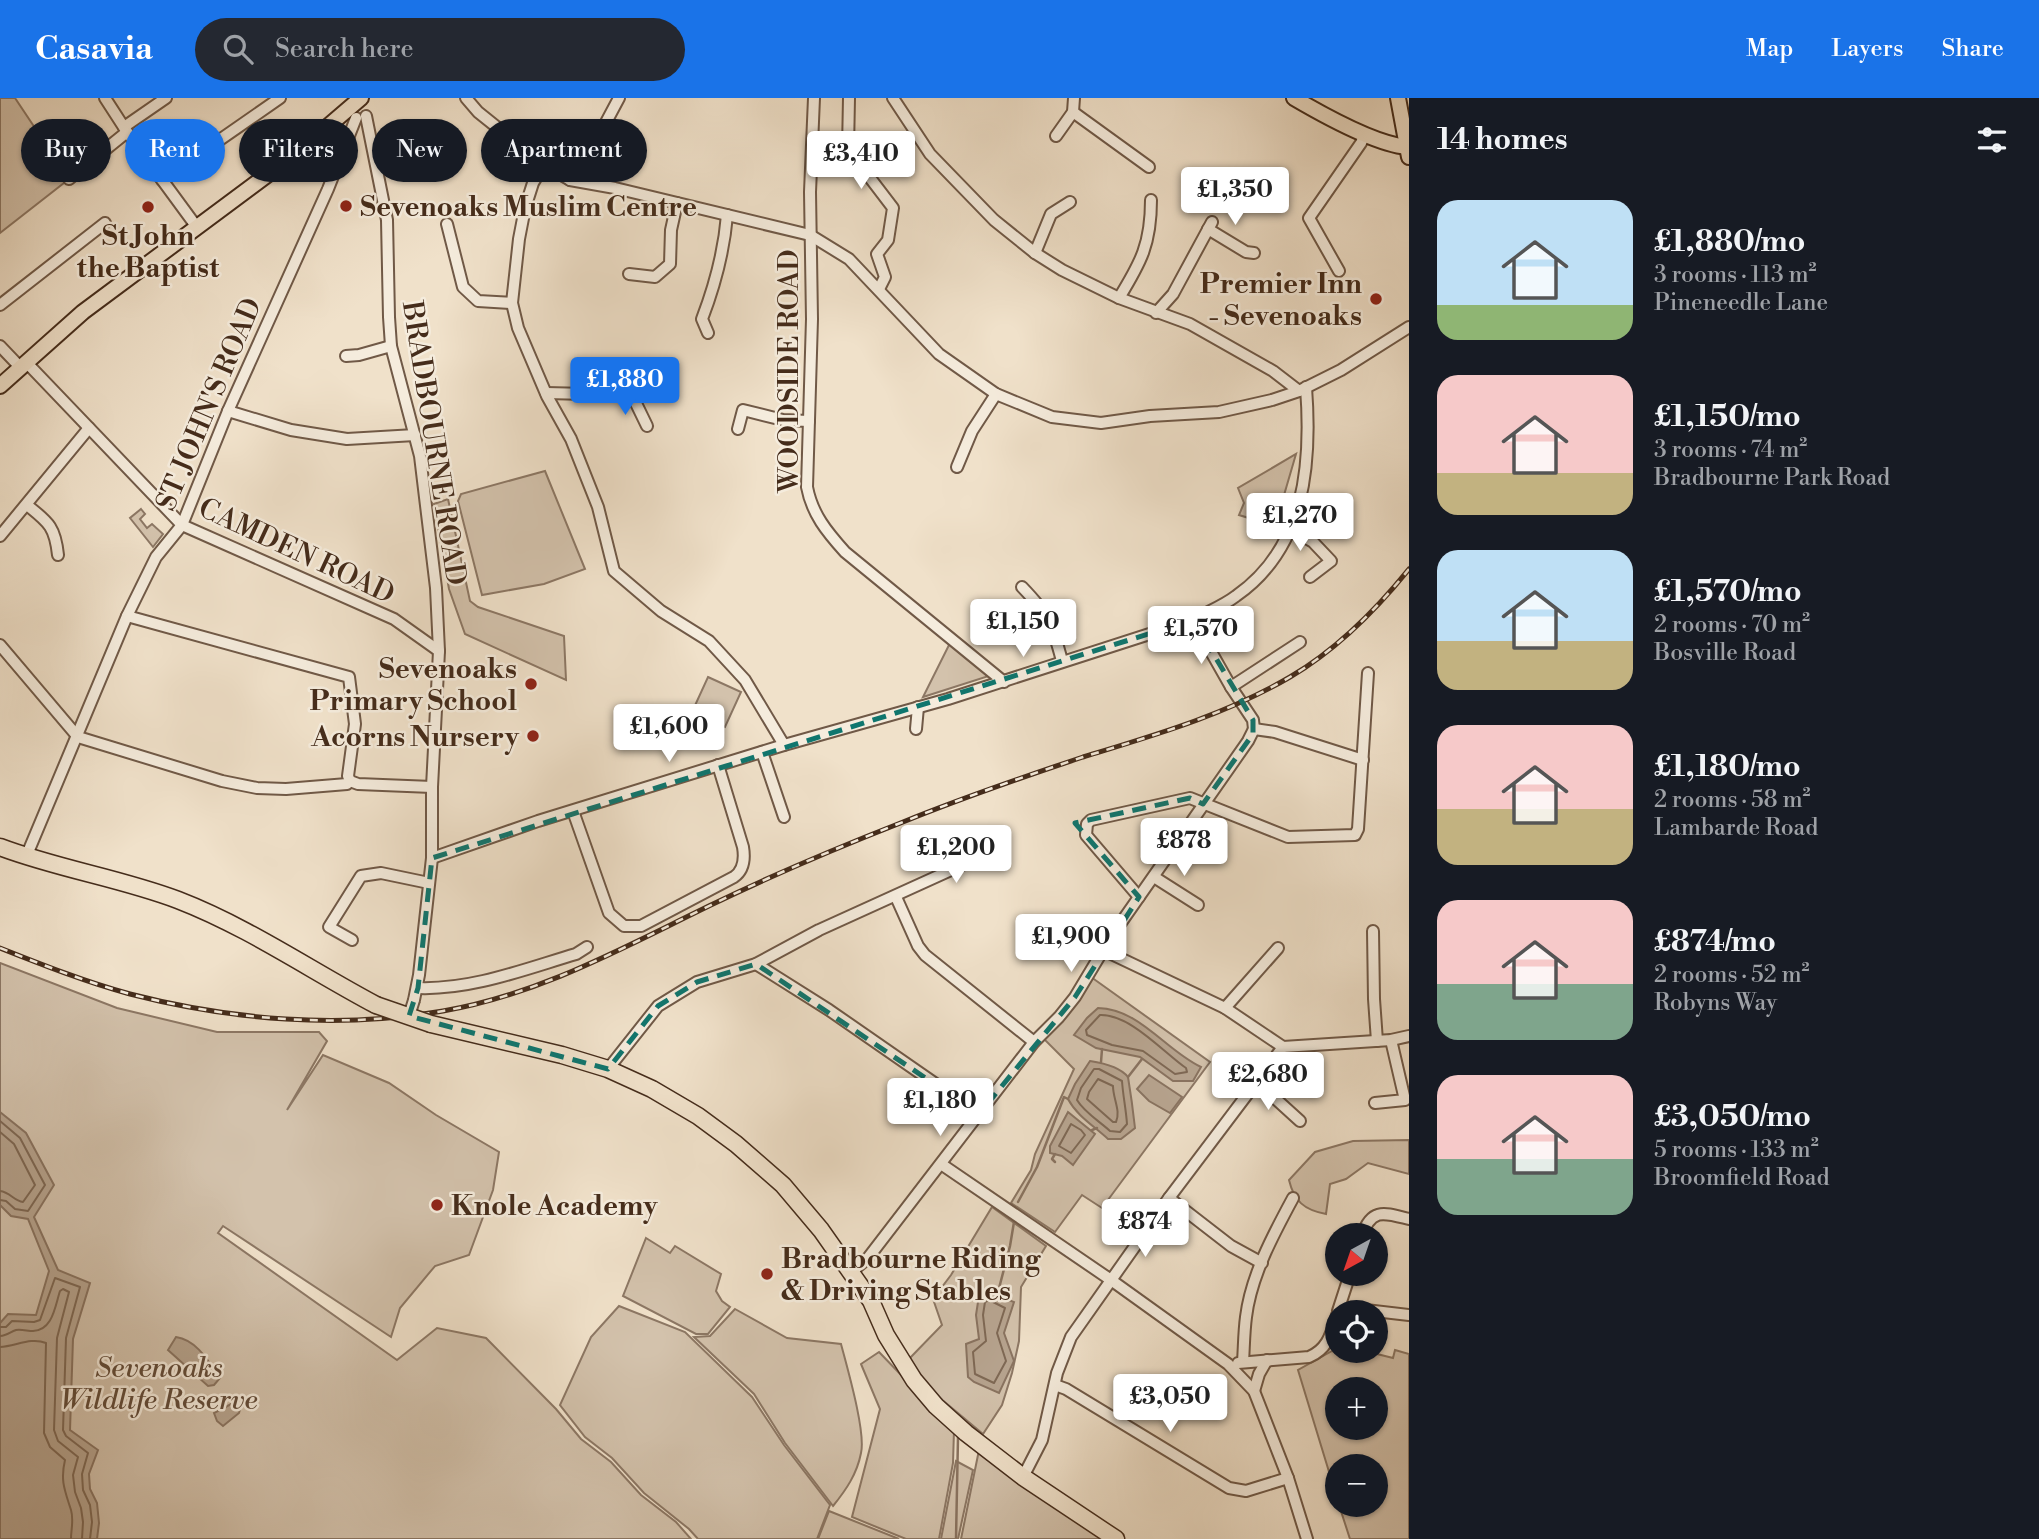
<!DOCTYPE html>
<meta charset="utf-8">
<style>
body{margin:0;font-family:"Libre Bodoni",serif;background:#242831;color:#f1f3f6;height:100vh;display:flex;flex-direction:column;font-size:26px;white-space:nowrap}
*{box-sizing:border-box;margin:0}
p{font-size:23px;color:#9ea1a6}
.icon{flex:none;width:38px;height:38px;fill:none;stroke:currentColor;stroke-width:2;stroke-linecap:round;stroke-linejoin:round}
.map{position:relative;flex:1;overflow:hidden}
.drawer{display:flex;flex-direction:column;background:#171b24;width:630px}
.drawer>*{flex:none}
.top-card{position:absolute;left:21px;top:21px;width:665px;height:63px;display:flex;gap:14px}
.needle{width:46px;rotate:220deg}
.fabs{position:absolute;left:1325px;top:1125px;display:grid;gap:14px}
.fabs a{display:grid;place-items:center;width:63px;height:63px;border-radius:50%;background:#171b24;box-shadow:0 2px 5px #0004;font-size:35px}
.price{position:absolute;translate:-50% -60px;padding:0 16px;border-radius:7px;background:#fff;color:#222;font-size:23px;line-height:46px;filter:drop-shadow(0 2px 4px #0008)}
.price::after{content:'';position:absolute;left:50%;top:42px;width:21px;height:16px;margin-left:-10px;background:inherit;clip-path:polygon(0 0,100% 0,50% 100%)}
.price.on{background:#1a73e8;color:#fff}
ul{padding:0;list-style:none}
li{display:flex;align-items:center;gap:21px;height:175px;padding:0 28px}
li span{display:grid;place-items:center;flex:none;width:196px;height:140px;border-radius:21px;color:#555}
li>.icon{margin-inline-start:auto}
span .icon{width:84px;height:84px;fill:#fffc;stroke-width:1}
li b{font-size:30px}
h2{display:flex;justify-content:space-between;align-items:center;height:84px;padding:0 28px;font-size:30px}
.pill{padding:0 24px;border-radius:32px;background:#171b24;box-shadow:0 2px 5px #0004;font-size:24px;line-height:63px}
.pill.on{background:#1a73e8;color:#fff}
header{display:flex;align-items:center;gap:42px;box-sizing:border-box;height:98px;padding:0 35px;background:#1a73e8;color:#fff}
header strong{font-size:33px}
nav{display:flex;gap:38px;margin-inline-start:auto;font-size:24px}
.search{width:490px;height:63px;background:#242831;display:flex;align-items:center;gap:18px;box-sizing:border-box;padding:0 24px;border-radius:38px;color:#9ea1a6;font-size:26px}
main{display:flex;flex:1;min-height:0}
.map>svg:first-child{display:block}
.green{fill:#d3c2ac;stroke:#8c7764;stroke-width:2;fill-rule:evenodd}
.water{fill:#b6a38e;stroke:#897360;stroke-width:2}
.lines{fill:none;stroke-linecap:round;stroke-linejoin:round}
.shore{stroke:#7e6854;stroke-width:2}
.stream{stroke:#897360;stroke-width:2.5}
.minor-casing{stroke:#705947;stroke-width:14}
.major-casing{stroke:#452c1b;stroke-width:18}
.highway-casing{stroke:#452c1b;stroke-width:19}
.minor{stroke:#f5ecdd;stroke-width:10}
.major{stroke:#f0e1ca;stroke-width:14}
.highway{stroke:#f0e1ca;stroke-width:16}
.rail-casing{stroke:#452c1b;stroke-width:5}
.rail{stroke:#f5ecdd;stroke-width:2.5;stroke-dasharray:8;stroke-linecap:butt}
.minor-bridge-casing{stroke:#705947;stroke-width:14;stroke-linecap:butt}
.highway-bridge-casing{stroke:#452c1b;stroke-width:19;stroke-linecap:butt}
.minor-bridge{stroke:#f5ecdd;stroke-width:10}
.highway-bridge{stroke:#f0e1ca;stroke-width:16}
.marked{fill:none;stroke:#0f766e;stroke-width:5;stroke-dasharray:14 9;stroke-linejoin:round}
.poi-dot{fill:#8f2418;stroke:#f5ecdd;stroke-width:2.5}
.labels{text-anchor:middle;stroke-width:5;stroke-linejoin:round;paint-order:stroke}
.poi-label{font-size:28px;font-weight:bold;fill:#452c1b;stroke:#f5ecdd;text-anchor:start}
.street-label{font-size:28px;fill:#452c1b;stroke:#f5ecdd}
.park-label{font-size:28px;font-style:italic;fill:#614a38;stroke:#f5ecdd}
</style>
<header>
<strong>Casavia</strong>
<div class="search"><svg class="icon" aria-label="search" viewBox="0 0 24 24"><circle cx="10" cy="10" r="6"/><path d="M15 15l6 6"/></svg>Search here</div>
<nav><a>Map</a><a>Layers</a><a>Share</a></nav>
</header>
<main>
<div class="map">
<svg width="1409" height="1441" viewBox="0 0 1409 1441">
<rect width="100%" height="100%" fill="#f0e1ca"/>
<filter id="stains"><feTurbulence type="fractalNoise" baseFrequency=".00286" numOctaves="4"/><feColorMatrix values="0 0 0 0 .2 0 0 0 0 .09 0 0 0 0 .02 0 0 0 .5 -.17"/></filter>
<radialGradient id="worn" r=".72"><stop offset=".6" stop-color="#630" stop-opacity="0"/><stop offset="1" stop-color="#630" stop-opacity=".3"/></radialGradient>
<!-- green -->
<g class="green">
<path d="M0,0H15L69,81L0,135Z"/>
<path d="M1296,356L1275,428L1239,417L1244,405L1238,390Z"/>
<path d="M545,373L585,471L544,486L482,497L458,403L461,396Z"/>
<path d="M448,401L470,503L478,509L564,538L566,582L465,536L449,491L434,406Z"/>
<path d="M141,411L145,416L140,421L147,430L152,426L163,436L153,449L130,420Z"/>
<path d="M950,545L992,577L923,599Z"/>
<path d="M708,579L741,594L725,629L692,614Z"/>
<path d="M0,865L117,910L217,934H319L327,943L287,1012L323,957L389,985L436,1017L499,1054L493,1092L469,1157L435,1168L400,1210L391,1239L223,1128L218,1135L397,1262L437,1230L486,1240L556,1311L581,1341L611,1364L641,1397L676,1424L691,1441H0Z"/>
<path d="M1091,879L1210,964L1102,1110L1082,1097L1055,1134L1011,1105L1031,1072L1035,1056L1074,971L1042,939Z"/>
<path d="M1409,1042V1076L1368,1065L1346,1081L1330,1086L1326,1116C1304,1112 1294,1103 1289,1082L1315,1054L1353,1043Z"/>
<path d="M992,1109L1046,1148L1021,1189L1019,1243L1012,1275L1002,1307L983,1336L916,1280L908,1262L942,1227L933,1201L951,1177Z"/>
<path d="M646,1140L670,1155L675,1148L721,1176L716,1193L722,1203L730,1209L708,1236H696L623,1198Z"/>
<path d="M619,1208L685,1234L752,1299L784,1347L830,1407L817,1441H698L689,1431L644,1395L612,1360L585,1339L560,1307L591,1239Z"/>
<path d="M735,1211L787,1240L841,1246C847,1269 866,1334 861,1355C857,1376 846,1392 833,1408L785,1345L754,1296L694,1239L710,1238Z"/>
<path d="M1395,1252L1409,1256V1441H1350L1339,1407H1376V1368H1337V1400L1298,1272L1332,1253L1362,1262L1365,1253L1393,1260ZM1337,1292H1376V1330H1337Z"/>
<path d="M879,1254L954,1332L953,1365L939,1441H906L852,1419L880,1311L861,1266Z"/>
<path d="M979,1352L1106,1441H961Z"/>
<path d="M956,1363L973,1372L958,1441H941Z"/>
<path d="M829,1413L899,1441H818Z"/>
</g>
<!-- water -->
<g class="water">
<path d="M1098,910C1140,911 1165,952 1201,969L1193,983H1173L1140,959L1096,950L1074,937L1087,920Z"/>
<path d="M1090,963C1103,965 1120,969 1128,979C1131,997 1133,1012 1135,1030L1121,1041H1108C1094,1028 1077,1018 1068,1001L1075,986Z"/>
<path d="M1149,977L1182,999L1170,1015L1149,1003L1137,991Z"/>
<path d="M0,1014L26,1035L54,1087L34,1119L58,1172L90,1185L73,1241L70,1332L98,1352L89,1376L90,1391L97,1405L99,1425L97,1441H0V1225L8,1216L36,1217L49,1173L28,1121L11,1118L0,1107Z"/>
<path d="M1068,1014L1095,1036L1073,1067L1062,1058L1050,1055V1048Z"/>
<path d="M980,1191L1014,1204L1004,1235L1014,1263L999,1295L974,1284L968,1279L966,1246L979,1241L976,1217Z"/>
<path d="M176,1239C197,1242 209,1264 220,1280L214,1287L208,1288L168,1252Z"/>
<path d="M235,1304L241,1308L239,1315L223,1328L217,1323L214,1315Z"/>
</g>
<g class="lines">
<!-- shore -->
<g class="shore">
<path d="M1100,917C1130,916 1163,954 1186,970L1187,974L1175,976L1143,953L1112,947L1087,937L1086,932Z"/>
<path d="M1094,971H1099L1122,983C1123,998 1126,1011 1127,1026L1120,1034L1110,1033C1099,1023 1084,1014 1077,1002L1081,990Z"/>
<path d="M1098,981L1113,988C1113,1001 1121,1013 1116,1024H1113L1087,1001L1089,994Z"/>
<path d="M0,1023L20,1040L45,1087L28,1113L15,1111L6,1103L0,1102"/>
<path d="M1071,1026L1081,1032L1085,1037L1071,1055L1059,1048Z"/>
<path d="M0,1034L14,1046L35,1087L23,1104C14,1103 10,1094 0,1093"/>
<path d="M989,1202L1005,1210L997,1235L1006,1263L994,1285L975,1276L973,1254L986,1243L983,1217L985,1204Z"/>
<path d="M0,1229H6L12,1223L34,1224L40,1222L55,1180L80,1189L66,1240L63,1332L66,1338L88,1355L82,1376L83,1392L90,1407L92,1424L90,1441"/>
<path d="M0,1238C7,1238 10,1234 16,1232C21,1231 28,1233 33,1233C53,1232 55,1208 60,1193L63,1191L69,1194L57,1240L54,1332L58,1343L78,1359L73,1377L75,1394L81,1410L83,1424L82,1441"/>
<path d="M0,1249C16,1248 31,1239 46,1245L44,1335L50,1349L65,1362C60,1383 65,1393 71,1412C74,1422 71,1431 71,1441"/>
</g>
<!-- stream -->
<g class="stream">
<path d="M1101,964L1102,951"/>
<path d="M1128,979L1142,961"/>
<path d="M1092,1032L1097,1030"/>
<path d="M1055,1064L1052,1061L1055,1056"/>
<path d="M1018,1104L1037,1069L1064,999L1068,1001"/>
<path d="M997,1198L1010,1148L1014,1124"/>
<path d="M956,1441L958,1339"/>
</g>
<defs>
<g id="minor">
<path d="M105,0L127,34L196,128"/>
<path d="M466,0L478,14L544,67L570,82L615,90L810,137L849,161L939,256L996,296L1052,319L1101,325L1150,318L1219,314L1272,302L1299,293L1341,272L1409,229"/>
<path d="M814,0L810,94L812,221L807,389C812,416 827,434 845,454L1004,584"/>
<path d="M849,0L848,51L893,110L888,142L877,156L885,179L879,191"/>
<path d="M893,0L930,56L994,122L1035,155L1062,172L1119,200L1190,226L1273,273L1299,293"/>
<path d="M1073,14L1149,69"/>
<path d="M366,18L387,122L389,219L391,248L420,358L436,490L439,553L432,689V760L419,877L414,902"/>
<path d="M124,29L166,0"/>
<path d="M1056,38L1073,14L1074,0"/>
<path d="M544,67L533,85L525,110L519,141L512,205L518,230L547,298L571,341L598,409L614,473L661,513L709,543L745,582L784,647"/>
<path d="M69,81L127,34"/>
<path d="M162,82L280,0"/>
<path d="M570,82L595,45L619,0"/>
<path d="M447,126L463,189L478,203L512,205"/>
<path d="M1208,131L1246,154L1254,155"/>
<path d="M1035,155L1051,116L1070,104"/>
<path d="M1339,173L1309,120L1361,45L1365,36"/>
<path d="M629,176L655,179L670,166L671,132L677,105"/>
<path d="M1119,200C1141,164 1151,146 1151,102"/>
<path d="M0,207L105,125"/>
<path d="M1156,215L1173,196L1212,124"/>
<path d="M708,235L702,221C715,187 724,154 727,117"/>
<path d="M0,248L20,269"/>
<path d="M346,258L359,257L391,248"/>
<path d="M26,264L182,427L394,521L439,553"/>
<path d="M546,295L630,297L638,291"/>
<path d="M631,295L647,328"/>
<path d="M228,313L291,332L347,341L415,337"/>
<path d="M738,331L743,312L783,322L809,323"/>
<path d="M957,369L972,333L996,296"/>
<path d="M27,407C48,424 55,428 58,457"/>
<path d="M1292,432L1313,444L1331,463L1310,479"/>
<path d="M0,438L89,330"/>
<path d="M1022,489C1049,517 1052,525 1062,563"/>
<path d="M127,518L349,579L355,626L348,678L350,683L358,686L432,689"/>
<path d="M1193,522L1231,589L1253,622L1254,631"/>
<path d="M0,547L78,639L222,683L257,690L286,691L347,686L350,683"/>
<path d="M1231,589L1300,544"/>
<path d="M916,631L918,609"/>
<path d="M1254,631L1275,634L1363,662"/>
<path d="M762,654L784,719"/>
<path d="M573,713L609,815L624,828H641L734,779C744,772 745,761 743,749L718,667"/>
<path d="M26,759L127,518L156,459L182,427L228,313L328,91L356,20"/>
<path d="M432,760L538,723L784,647L948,601L1193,522C1207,514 1223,508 1236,498C1305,450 1312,367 1306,289"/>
<path d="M1154,779L1198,807"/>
<path d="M896,799L918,848L925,857L1034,944"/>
<path d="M1139,799L1086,737L1087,726L1091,722L1190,700L1288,739L1355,737L1358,731L1368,575"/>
<path d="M1373,833L1374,901L1377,943"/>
<path d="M352,842L329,829L361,778L381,775L429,785"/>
<path d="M1103,852L1225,910L1283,949"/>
<path d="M756,866L829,912L979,1016"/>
<path d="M418,890C472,892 525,871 576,856L587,849"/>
<path d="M1225,910L1278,850"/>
<path d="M608,971L658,908L697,884L756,866L819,832L1004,748"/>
<path d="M1257,984L1300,1023"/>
<path d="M1375,1005L1405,1002L1391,942"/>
<path d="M941,1066L1111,1182L1228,1266L1254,1293L1288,1380L1307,1441"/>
<path d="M1169,1100L1231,1148L1262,1165"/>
<path d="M1362,1138C1371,1109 1385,1115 1409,1121"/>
<path d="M851,1174L868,1160L1034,944L1059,919L1075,899L1111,839L1248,643L1254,631"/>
<path d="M1340,1209L1409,1217"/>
<path d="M1338,1213L1350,1176"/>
<path d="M1243,1264C1244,1249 1244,1234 1246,1219C1251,1178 1273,1137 1293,1100"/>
<path d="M1238,1265L1309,1259C1328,1251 1331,1236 1337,1217"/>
<path d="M1055,1287L1066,1291L1229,1390L1246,1393L1288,1380"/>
<path d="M1254,1293L1259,1276L1267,1262"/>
<path d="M1023,1379L1042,1342L1057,1275L1071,1239L1169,1100L1283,949L1391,942L1409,938"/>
</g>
<g id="major">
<path d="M1294,0C1323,17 1375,46 1407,49"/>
<path d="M1398,0L1409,59"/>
<path d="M0,288L83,214L298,54L361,0"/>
</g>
<g id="highway">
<path d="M0,749C58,771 120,780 178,802C248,829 310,872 376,907"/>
<path d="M431,926L562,957L608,971L652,991L698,1018L736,1046L783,1087L821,1132L871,1203L886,1237L914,1282L936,1308L966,1335L1023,1379L1116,1441"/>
</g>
</defs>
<!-- minor casing -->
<use href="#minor" class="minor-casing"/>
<!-- major casing -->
<use href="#major" class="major-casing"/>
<!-- highway casing -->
<use href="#highway" class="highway-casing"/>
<!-- minor -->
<use href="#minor" class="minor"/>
<!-- major -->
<use href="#major" class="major"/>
<!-- highway -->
<use href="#highway" class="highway"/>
<defs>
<path id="rail" d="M0,850C43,867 86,884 130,896C231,922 340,931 443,913C541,896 624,849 713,806C775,776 839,749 903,724C962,700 1023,679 1083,659C1155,637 1225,617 1290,579C1336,552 1376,512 1409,471"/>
</defs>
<!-- rail casing -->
<use href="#rail" class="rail-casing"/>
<!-- rail -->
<use href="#rail" class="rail"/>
<defs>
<path id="minor-bridge" d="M409,918L414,902"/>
<path id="highway-bridge" d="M376,907L431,926"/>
</defs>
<!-- minor-bridge casing -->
<use href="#minor-bridge" class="minor-bridge-casing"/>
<!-- highway-bridge casing -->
<use href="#highway-bridge" class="highway-bridge-casing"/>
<!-- minor-bridge -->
<use href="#minor-bridge" class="minor-bridge"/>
<!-- highway-bridge -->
<use href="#highway-bridge" class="highway-bridge"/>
</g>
<!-- marked area -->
<path class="marked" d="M1193,522L1253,622V636L1203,706L1190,700L1075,725L1139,799L1075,899L979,1016L756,866L697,884L658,908L608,971L409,918L418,890L432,760Z"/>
<!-- markers -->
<g class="poi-dot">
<circle cx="346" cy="108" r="7"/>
<circle cx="148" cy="109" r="7"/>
<circle cx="1376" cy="201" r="7"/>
<circle cx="531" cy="586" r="7"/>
<circle cx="533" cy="638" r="7"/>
<circle cx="437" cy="1107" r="7"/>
<circle cx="767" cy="1176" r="7"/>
</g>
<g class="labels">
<!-- poi labels -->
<g class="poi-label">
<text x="360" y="118">Sevenoaks Muslim Centre</text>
<text x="148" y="147" text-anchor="middle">St John<tspan x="148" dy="32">the Baptist</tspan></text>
<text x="1362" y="195" text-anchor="end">Premier Inn<tspan x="1362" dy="32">- Sevenoaks</tspan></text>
<text x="517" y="580" text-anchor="end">Sevenoaks<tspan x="517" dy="32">Primary School</tspan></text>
<text x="519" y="648" text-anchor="end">Acorns Nursery</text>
<text x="451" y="1117">Knole Academy</text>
<text x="781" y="1170">Bradbourne Riding<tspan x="781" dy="32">&amp; Driving Stables</tspan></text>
</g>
<!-- street labels -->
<g class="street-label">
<text transform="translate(788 273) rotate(-90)" y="10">WOODSIDE ROAD</text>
<text transform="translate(208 306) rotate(-67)" y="10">ST JOHN'S ROAD</text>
<text transform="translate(435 345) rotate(81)" y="10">BRADBOURNE ROAD</text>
<text transform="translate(297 452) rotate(25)" y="10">CAMDEN ROAD</text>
</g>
<!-- park labels -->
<g class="park-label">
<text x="159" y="1279">Sevenoaks<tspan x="159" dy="32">Wildlife Reserve</tspan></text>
</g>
</g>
<rect width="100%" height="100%" filter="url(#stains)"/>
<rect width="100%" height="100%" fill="url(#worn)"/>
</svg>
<div class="fabs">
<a><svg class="needle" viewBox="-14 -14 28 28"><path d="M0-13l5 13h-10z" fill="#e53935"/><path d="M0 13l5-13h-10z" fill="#9ea1a6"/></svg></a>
<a><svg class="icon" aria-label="locate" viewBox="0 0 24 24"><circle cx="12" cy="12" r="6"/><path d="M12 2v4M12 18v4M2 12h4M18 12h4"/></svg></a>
<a>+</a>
<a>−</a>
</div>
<b class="price" style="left:861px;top:93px">£3,410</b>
<b class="price" style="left:1235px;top:129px">£1,350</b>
<b class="price on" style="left:625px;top:319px">£1,880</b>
<b class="price" style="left:1300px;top:455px">£1,270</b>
<b class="price" style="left:1023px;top:561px">£1,150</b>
<b class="price" style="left:1201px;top:568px">£1,570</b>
<b class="price" style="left:669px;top:666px">£1,600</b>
<b class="price" style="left:1184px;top:780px">£878</b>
<b class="price" style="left:956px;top:787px">£1,200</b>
<b class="price" style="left:1071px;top:876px">£1,900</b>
<b class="price" style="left:1268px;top:1014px">£2,680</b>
<b class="price" style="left:940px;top:1040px">£1,180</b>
<b class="price" style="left:1145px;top:1161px">£874</b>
<b class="price" style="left:1170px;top:1336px">£3,050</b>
<div class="top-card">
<a class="pill">Buy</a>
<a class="pill on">Rent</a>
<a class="pill">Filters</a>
<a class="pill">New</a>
<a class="pill">Apartment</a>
</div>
</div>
<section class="drawer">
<h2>14 homes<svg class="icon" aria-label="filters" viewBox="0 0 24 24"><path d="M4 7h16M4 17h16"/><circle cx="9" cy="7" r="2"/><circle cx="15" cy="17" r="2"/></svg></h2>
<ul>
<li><span style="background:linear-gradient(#bfe0f5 75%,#8fb573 0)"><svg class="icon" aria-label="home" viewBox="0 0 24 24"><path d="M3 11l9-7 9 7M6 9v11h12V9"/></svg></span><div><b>£1,880/mo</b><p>3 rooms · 113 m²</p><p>Pineneedle Lane</p></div></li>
<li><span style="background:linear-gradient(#f6c9c9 70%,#c2b280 0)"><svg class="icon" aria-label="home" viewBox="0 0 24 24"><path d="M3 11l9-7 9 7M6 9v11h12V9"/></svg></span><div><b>£1,150/mo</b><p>3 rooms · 74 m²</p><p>Bradbourne Park Road</p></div></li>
<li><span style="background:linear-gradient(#bfe0f5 65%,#c2b280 0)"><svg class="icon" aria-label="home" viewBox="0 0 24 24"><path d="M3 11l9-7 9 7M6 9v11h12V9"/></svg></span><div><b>£1,570/mo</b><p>2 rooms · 70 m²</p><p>Bosville Road</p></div></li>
<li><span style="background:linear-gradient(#f6c9c9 60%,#c2b280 0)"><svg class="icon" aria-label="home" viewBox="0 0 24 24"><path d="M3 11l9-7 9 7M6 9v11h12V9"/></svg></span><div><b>£1,180/mo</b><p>2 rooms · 58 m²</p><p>Lambarde Road</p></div></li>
<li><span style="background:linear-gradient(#f6c9c9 60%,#7fa58c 0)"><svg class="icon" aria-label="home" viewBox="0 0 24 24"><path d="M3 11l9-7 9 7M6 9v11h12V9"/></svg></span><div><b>£874/mo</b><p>2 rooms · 52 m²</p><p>Robyns Way</p></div></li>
<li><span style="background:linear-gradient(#f6c9c9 60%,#7fa58c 0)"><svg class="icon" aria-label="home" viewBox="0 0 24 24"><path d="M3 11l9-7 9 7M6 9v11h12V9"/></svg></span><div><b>£3,050/mo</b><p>5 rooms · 133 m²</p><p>Broomfield Road</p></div></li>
</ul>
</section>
</main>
